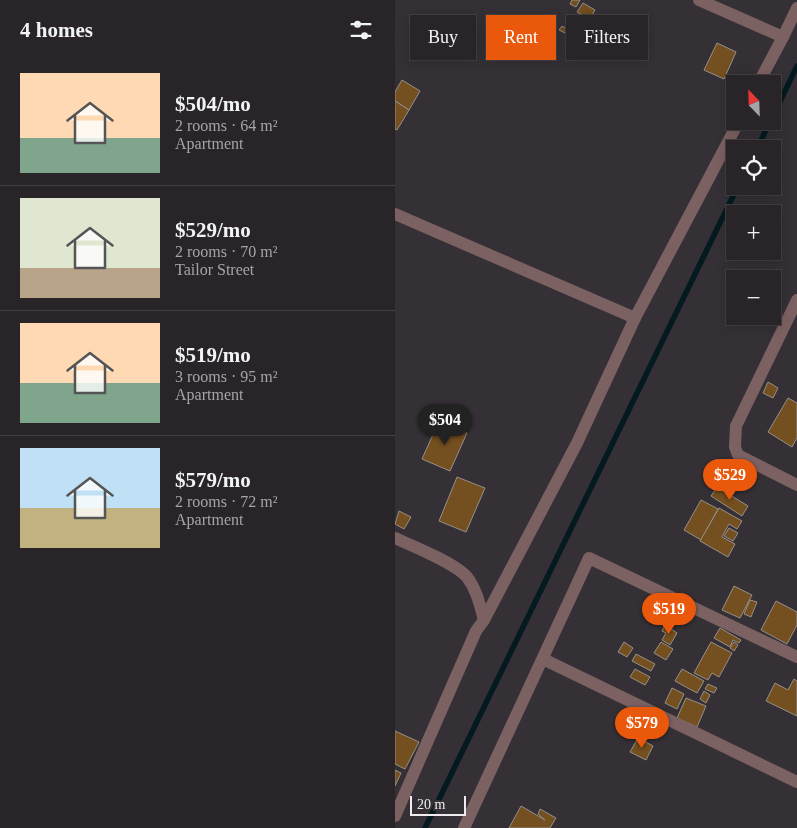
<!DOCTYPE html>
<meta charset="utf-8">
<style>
body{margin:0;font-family:"Times New Roman",serif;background:#302c30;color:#f1f3f6;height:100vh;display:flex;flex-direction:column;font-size:19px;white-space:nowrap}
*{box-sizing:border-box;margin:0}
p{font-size:16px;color:#a5a4a8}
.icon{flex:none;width:28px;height:28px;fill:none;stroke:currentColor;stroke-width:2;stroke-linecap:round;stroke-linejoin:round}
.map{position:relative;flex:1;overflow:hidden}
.sheet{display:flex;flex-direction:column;background:#282428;width:395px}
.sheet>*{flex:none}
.top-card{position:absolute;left:15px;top:15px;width:311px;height:45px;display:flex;gap:10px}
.needle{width:32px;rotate:337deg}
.fabs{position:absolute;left:331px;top:75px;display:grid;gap:10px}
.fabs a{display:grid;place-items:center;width:55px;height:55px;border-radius:0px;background:#282428;box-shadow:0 2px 12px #0003,0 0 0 1px #444145;font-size:25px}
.scale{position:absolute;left:15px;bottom:12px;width:56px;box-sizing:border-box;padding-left:5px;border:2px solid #efebef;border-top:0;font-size:14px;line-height:18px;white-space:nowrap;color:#efebef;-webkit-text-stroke:4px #353035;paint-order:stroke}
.price{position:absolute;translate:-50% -42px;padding:0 11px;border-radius:18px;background:#ea580c;color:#fff;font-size:16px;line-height:32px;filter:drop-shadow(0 1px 2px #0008)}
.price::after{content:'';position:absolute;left:50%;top:30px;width:15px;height:11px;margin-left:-8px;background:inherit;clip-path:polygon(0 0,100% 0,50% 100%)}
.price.on{background:#222;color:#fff}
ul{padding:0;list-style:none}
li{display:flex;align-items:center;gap:15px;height:125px;padding:0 20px}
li+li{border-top:1px solid #444145}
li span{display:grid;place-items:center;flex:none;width:140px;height:100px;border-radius:0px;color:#555}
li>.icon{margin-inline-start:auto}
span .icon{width:60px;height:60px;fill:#fffc;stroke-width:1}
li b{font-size:21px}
h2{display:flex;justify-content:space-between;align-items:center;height:60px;padding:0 20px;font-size:21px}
.pill{padding:0 18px;border-radius:0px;background:#282428;box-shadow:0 2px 12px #0003,0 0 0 1px #444145;font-size:18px;line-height:45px}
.pill.on{background:#ea580c;color:#fff}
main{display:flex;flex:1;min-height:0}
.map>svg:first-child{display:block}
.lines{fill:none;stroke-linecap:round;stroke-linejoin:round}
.stream{stroke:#031b1f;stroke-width:5.5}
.building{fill:#744f1f;stroke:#96908a}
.minor{stroke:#7c6162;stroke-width:12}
</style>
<main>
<section class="sheet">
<h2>4 homes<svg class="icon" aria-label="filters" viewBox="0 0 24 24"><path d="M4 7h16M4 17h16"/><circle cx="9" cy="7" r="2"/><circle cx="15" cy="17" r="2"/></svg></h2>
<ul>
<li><span style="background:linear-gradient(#ffd9b3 65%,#7fa58c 0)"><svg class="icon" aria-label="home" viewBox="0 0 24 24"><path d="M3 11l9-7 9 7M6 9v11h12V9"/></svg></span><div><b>$504/mo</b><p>2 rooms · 64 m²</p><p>Apartment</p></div></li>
<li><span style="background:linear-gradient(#dfe7d0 70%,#b9a48a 0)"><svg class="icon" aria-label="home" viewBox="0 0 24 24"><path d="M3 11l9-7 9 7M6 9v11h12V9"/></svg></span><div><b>$529/mo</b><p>2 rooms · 70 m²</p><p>Tailor Street</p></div></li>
<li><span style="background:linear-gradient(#ffd9b3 60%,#7fa58c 0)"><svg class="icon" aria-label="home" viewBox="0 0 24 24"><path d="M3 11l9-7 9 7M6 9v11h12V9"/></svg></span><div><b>$519/mo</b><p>3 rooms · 95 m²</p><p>Apartment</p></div></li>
<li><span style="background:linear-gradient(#bfe0f5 60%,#c2b280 0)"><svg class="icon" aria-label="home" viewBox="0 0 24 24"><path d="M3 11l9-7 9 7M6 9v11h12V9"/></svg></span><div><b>$579/mo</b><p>2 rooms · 72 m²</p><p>Apartment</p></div></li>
</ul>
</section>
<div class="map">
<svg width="402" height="828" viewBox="0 0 402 828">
<rect width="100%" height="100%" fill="#353035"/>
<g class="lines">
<!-- stream -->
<g class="stream">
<path d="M378,116L402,66"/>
<path d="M362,149L375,121"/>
<path d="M30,828L343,186"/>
</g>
</g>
<!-- building -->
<g class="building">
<path d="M177,0H185L181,7L175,4Z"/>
<path d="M188,3L200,10L195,19L182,12Z"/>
<path d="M180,18L185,21L183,24L178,21Z"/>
<path d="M177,23L180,25L176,30L173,28Z"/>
<path d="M167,26L172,29L170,33L164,30Z"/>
<path d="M322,43L341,52L329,79L309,70Z"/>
<path d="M7,80L25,91L14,110L0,101V92Z"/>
<path d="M0,101L14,110L2,130L0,129Z"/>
<path d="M373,382L383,388L378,398L368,393Z"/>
<path d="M393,398L402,403V438L397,447L373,432Z"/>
<path d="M44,421L72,433L55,471L27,459Z"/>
<path d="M62,477L90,488L71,532L44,521Z"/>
<path d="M322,487L353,506L347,516L316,496Z"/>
<path d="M306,500L323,509L306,540L289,530Z"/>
<path d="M324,508L347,521L342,529L334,524L327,537L340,544L333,557L305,541Z"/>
<path d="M4,511L16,517L9,529L0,524Z"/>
<path d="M334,528L343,533L338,541L329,536Z"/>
<path d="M339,586L357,595L345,618L327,610Z"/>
<path d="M355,600L362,602L356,617L349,614Z"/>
<path d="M381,601L402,612V625L392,644L366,630Z"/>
<path d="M270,625L282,633L275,645L267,640L271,633L267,631Z"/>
<path d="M325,628L346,640L344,643L338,640L335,647L319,638Z"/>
<path d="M229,642L238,648L232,657L223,652Z"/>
<path d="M266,642L278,649L271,660L259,653Z"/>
<path d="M316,642L337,653L324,677L317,673L313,680L299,673Z"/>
<path d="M339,642L343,645L339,651L335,648Z"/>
<path d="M241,654L260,664L256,671L237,661Z"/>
<path d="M240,669L255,677L250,685L235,677Z"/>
<path d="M287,669L309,681L302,693L280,681Z"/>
<path d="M399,679L402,681V716L371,701L380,683L393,690Z"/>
<path d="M313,684L322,688L319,693L310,689Z"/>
<path d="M277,688L289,694L282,709L270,703Z"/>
<path d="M309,691L315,695L311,703L305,699Z"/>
<path d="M291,698L311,706L302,727L282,718Z"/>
<path d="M0,731L24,742L10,769L0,764Z"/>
<path d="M243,738L258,746L251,760L235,752Z"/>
<path d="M0,770L6,773L0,786Z"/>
<path d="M126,806L150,820L143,814L145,809L161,818L155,828H114Z"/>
</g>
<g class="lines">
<!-- minor -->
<g class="minor">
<path d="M304,0L388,37L363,84"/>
<path d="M388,37L402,8"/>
<path d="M0,214L240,318"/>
<path d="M402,300L341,426L340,447L343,455L402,485"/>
<path d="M0,538C18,546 60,563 72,577C82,590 85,606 89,620L81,631L0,816"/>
<path d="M89,620L182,443L240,318L344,121"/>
<path d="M148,659L402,782"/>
<path d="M69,828L194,558L402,657"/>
</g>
</g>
</svg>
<div class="fabs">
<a><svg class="needle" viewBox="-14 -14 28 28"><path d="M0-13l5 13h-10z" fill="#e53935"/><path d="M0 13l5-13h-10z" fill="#a5a4a8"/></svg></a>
<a><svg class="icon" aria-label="locate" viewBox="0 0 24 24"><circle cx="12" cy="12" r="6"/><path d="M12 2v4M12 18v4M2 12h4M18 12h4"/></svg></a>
<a>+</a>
<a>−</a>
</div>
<div class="scale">20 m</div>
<b class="price on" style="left:50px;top:446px">$504</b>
<b class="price" style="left:335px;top:501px">$529</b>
<b class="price" style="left:274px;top:635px">$519</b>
<b class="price" style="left:247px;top:749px">$579</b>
<div class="top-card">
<a class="pill">Buy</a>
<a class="pill on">Rent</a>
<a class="pill">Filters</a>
</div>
</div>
</main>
